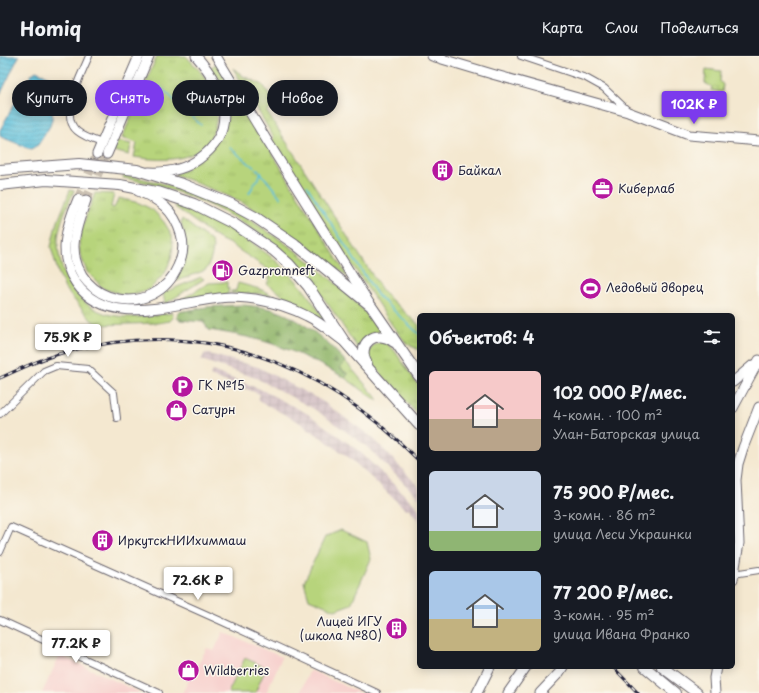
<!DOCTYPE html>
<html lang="ru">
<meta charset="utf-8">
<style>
body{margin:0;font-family:"Playpen Sans",sans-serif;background:#242831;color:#f1f3f6;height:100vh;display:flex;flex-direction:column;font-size:15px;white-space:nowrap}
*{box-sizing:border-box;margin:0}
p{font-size:13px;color:#9ea1a6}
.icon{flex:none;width:22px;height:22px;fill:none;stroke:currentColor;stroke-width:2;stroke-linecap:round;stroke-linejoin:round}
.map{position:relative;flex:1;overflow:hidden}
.details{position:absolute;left:417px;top:257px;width:318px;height:356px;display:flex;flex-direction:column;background:#171b24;border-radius:6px;box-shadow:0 2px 10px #0003}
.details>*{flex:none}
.hud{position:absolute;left:12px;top:24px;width:345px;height:36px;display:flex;gap:8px}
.price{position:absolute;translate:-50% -34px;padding:0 9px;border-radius:4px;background:#fff;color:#222;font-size:13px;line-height:26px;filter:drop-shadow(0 1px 2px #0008)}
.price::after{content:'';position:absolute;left:50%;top:24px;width:12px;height:9px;margin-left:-6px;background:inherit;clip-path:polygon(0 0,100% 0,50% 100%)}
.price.selected{background:#7c3aed;color:#fff}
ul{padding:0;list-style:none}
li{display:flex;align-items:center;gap:12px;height:100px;padding:0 12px}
li span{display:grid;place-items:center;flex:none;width:112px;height:80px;border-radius:6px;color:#555}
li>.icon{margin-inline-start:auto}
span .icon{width:48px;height:48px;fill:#fffc;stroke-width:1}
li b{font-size:17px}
h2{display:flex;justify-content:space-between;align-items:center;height:48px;padding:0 12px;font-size:17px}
.pill{padding:0 14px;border-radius:18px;background:#171b24;box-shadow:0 2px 10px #0003;font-size:14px;line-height:36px}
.pill.selected{background:#7c3aed;color:#fff}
header{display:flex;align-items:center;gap:24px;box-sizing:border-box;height:56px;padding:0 20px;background:#171b24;border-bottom:1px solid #363941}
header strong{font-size:19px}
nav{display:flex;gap:22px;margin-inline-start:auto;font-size:14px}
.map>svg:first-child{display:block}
.built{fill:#f7d0cd}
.industrial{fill:url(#industrial-grid)}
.grass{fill:url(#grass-tufts);stroke:#6c7b5b}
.forest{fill:url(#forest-firs);stroke:#5a6c53}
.park{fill:url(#park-crowns);stroke:#6c7b5b}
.pitch{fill:#b7d47b;stroke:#6c7b5b}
.water{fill:url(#water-rules);stroke:#40718b}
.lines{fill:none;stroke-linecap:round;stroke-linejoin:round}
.stream{stroke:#5dc0db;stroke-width:1.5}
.secondary-tunnel{stroke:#cac0b2;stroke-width:9;stroke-dasharray:9 4.5;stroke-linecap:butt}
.street-casing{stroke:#6c676f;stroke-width:8}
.secondary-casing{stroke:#6c676f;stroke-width:11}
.primary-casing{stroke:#6c676f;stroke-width:12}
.street{stroke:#fff;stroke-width:6}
.secondary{stroke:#fff;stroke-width:9}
.primary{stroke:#fff;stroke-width:10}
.rail-casing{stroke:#22223b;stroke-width:3}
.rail{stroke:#fbf7ec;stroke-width:1.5;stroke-dasharray:4.5;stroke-linecap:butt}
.primary-bridge-casing{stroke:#6c676f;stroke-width:12;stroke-linecap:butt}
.primary-bridge{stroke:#fff;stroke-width:10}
.labels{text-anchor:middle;stroke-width:3;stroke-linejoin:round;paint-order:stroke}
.poi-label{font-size:12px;fill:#22223b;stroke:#fbf7ec;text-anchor:start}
</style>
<header>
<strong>Homiq</strong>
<nav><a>Карта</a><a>Слои</a><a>Поделиться</a></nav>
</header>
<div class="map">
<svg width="759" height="637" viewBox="0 0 759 637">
<defs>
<pattern id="industrial-grid" width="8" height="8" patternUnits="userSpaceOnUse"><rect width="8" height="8" fill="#d2bec3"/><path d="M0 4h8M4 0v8" fill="none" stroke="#b4a3a8"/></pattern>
<pattern id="grass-tufts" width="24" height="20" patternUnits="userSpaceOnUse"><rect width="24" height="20" fill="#b7d47b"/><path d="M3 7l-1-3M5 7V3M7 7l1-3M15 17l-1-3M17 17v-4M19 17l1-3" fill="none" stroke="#9db66b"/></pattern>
<pattern id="forest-firs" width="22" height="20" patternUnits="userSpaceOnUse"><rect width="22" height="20" fill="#91b66b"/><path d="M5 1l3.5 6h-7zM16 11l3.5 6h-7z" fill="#769459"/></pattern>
<pattern id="park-crowns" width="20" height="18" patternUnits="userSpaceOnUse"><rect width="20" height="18" fill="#b7d47b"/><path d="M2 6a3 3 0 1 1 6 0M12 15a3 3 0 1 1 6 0" fill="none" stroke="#9db66b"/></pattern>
<pattern id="water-rules" width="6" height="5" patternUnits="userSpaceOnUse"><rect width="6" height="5" fill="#5dc0db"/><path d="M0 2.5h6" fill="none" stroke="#4c9cb3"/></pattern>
</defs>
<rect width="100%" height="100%" fill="#fbf7ec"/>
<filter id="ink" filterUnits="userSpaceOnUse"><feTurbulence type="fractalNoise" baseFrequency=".025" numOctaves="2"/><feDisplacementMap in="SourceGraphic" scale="8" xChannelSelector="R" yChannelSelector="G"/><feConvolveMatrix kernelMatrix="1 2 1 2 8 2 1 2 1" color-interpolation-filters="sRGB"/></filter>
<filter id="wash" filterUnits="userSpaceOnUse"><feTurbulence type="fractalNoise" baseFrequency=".012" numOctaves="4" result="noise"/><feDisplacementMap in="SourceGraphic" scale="16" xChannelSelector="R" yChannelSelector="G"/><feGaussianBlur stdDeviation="0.9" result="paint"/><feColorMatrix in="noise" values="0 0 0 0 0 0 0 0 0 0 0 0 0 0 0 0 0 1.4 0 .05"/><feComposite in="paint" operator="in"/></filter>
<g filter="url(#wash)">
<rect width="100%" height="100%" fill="#f4e8d0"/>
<!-- built -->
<g class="built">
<path d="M223,576L282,601L266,637H182L207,592L214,595Z"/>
<path d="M60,599L139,636V637H42Z"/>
<path d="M310,614L360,637H300Z"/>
</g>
<!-- industrial -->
<g class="industrial">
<path d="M205,297L258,311L322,345L373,382L419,431V442L365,389L314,353L256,322L201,304Z"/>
<path d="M212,315L260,333L308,358L359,395L416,450L419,454V466L409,452L406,454L351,403L302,368L258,344L260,338L210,320Z"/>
</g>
<!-- grass -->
<g class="grass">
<path d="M157,0H186C196,11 210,24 215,39C218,47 218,58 216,66C209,107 166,106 134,101L137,87L122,82Z"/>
<path d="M217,7L348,221L301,185L247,149L226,139L174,118L186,113L225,72L210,12Z"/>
<path d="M233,12L243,20L263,29L277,50L278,53L276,55L274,51L267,56L384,237L419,269V294L406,287L392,269L325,168L271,83L274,82Z"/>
<path d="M118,85L131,88L129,99L113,95Z"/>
<path d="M124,119C156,125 188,133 218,147C277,176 340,225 383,276C371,274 360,283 359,294C341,268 324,240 303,215C292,202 279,191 264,181C222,151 175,131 123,122Z"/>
<path d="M70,134L74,135C68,149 60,165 58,181C56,217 79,256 117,260C135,263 154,259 172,257L173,262L170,265L158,267L101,269L92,265L65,233L58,216L51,191L55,173Z"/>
<path d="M95,137L114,138L111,151L114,152L119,142L139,147L153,154L164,166L172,179L173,190L171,203L165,217L150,233L127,240L104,233L87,216L80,198L79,186L84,166Z"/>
<path d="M176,148C204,152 263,192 284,212C301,228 313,246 326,265L325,266L310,259L267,228L271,218L269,214L230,188L217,182L175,151Z"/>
<path d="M182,163L211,185C216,192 210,206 206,214L177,225L176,223C190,199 187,192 181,166Z"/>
<path d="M201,221L204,223L165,248L163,237Z"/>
<path d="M227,226V232H229L228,238L183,245L182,243L209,227Z"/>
<path d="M238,227L260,233L275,241L261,238L231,237V235H234L236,234Z"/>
<path d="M380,286H385L394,294L419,330V360L371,307C367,297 369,290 380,286Z"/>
<path d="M346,306L376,341L378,345L345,322L347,318L340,312Z"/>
</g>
<!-- forest -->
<path class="forest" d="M243,249C252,250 262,251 271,253C301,262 325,283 346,306L340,312L348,318L345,322C324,310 303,299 281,291C258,282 233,278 209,274L203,266L180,264L177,262L178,256L207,251Z"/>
<!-- park -->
<path class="park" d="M706,13L721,15L720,25L723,29L722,36L711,34L712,31L705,27Z"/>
<!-- pitch -->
<g class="pitch">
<path d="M341,474L367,486L371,503L351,548L335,554L309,543L304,526L325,481Z"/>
<path d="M245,602L266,612L255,637H228Z"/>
</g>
<!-- water -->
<g class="water">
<path d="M0,0H19L0,39Z"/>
<path d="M36,15L55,23L58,27L53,40L52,63L50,70L38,89L31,93L1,81L0,80V74L22,34L32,18Z"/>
</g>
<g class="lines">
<!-- stream -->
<g class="stream">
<path d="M159,30L201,69"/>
<path d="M230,92L261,117L281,142"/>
<path d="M307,130L378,240L419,278"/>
<path d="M249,137L261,117"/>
</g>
</g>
</g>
<g filter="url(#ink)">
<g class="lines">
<!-- secondary-tunnel -->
<g class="secondary-tunnel">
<path d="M78,143L97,98"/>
<path d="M86,144L107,98"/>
</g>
<defs>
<g id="street">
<path d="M89,0C82,18 58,59 77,75C84,81 93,84 102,87"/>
<path d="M521,0L586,22L604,32L627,54"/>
<path d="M0,358L44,315L56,310L88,313L114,337L117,362"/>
<path d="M0,496L11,471L221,565L377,637"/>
<path d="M733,518L759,514"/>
<path d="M0,564L159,637"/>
</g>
<g id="secondary">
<path d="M216,0L266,83L369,247"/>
<path d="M432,0L492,18L628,56L689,79L759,85"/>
<path d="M97,98L139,0"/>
<path d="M107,98L149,0"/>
<path d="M149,116C167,117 184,114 199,103C240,74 224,31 196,0"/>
<path d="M78,143C66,171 57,200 76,227C110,276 182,243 231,241C238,241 247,242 255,243C272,246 292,252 307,260C320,266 331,276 342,284"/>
<path d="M86,144C81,159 74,175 74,191C75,249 155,265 178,210C183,200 184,188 181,178C174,154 160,144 138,135"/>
<path d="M733,326L753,309"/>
<path d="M733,352L759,304"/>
<path d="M733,523L739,487L736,424L738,408L743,392L759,351"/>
<path d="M477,637L490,611"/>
<path d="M508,637L526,611"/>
<path d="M540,637L559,617L563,611"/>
<path d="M715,637L714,622L716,611"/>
</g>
<g id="primary">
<path d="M127,113L137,114L182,128L231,148L255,161L295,188L371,250L419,320"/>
<path d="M120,129L161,137L194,148L234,168L273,194L289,208L308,230L344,285L419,369"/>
<path d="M367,308C355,287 377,272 394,286"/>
<path d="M645,611L676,637"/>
<path d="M662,611L697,637"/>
</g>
</defs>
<!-- street casing -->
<use href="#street" class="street-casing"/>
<!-- secondary casing -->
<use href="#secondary" class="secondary-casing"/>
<!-- primary casing -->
<use href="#primary" class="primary-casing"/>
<!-- street -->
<use href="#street" class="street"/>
<!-- secondary -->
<use href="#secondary" class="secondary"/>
<!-- primary -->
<use href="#primary" class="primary"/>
<defs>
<g id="rail">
<path d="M0,322C20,313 40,303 62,297C201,259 320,304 419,405"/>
<path d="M613,611L638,637"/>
</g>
</defs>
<!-- rail casing -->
<use href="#rail" class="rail-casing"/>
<!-- rail -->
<use href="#rail" class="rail"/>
<defs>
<g id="primary-bridge">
<path d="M0,114L79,108L127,113"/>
<path d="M0,129L46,124L120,129"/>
</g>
</defs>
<!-- primary-bridge casing -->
<use href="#primary-bridge" class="primary-bridge-casing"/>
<!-- primary-bridge -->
<use href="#primary-bridge" class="primary-bridge"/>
</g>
</g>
<!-- icons -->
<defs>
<symbol id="building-disc" viewBox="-11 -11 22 22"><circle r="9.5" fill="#b5179e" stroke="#fbf7ec"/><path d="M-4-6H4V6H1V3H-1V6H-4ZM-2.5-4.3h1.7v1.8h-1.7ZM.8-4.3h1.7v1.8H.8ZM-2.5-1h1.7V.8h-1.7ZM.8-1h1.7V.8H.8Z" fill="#fff"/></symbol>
<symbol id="office-disc" viewBox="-11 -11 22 22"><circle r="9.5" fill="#b5179e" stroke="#fbf7ec"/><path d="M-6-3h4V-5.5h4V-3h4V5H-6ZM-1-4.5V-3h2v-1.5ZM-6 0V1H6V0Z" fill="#fff"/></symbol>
<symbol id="fuel-disc" viewBox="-11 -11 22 22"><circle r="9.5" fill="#b5179e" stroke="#fbf7ec"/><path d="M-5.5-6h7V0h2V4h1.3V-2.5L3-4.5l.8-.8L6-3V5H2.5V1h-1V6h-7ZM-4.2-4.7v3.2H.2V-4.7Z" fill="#fff"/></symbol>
<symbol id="stadium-disc" viewBox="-11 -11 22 22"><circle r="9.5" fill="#b5179e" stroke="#fbf7ec"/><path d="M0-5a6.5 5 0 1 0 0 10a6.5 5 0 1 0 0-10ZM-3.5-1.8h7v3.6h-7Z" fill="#fff"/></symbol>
<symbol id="parking-disc" viewBox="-11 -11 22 22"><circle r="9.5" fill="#b5179e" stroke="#fbf7ec"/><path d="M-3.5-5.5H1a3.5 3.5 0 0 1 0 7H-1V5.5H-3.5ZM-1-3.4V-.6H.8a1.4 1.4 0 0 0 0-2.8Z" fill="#fff"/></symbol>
<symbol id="shop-disc" viewBox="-11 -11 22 22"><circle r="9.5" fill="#b5179e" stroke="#fbf7ec"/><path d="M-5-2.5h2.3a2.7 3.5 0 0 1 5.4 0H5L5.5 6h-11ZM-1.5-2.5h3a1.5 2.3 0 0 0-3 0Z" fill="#fff"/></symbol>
</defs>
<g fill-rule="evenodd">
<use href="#building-disc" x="430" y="102" width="25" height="25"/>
<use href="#office-disc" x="590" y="120" width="25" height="25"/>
<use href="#fuel-disc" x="210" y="202" width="25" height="25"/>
<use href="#stadium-disc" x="578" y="220" width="25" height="25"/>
<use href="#parking-disc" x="170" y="318" width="25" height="25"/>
<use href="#shop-disc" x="164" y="342" width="25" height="25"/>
<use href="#building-disc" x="90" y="472" width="25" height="25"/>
<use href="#building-disc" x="384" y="560" width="25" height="25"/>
<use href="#shop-disc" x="176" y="602" width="25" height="25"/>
</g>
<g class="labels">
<!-- poi labels -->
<g class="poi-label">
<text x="458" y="119">Байкал</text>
<text x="618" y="137">Киберлаб</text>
<text x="238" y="219">Gazpromneft</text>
<text x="606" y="236">Ледовый дворец</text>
<text x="198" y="334">ГК №15</text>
<text x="192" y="358">Сатурн</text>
<text x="118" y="489">ИркутскНИИхиммаш</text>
<text x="382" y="570" text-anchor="end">Лицей ИГУ<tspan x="382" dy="14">(школа №80)</tspan></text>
<text x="204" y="619">Wildberries</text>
</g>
</g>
</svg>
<b class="price selected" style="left:694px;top:69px">102K ₽</b>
<b class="price" style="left:68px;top:302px">75.9K ₽</b>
<b class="price" style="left:198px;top:545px">72.6K ₽</b>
<b class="price" style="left:76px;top:608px">77.2K ₽</b>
<div class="hud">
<a class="pill">Купить</a>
<a class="pill selected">Снять</a>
<a class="pill">Фильтры</a>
<a class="pill">Новое</a>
</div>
<section class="details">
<h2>Объектов: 4<svg class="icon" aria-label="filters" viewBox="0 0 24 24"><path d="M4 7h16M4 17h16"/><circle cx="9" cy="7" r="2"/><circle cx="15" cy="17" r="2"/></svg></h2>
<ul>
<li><span style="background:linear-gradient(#f6c9c9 60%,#b9a48a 0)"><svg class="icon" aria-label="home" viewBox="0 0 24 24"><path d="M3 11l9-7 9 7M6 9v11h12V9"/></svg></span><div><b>102 000 ₽/мес.</b><p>4-комн. · 100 m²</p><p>Улан-Баторская улица</p></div></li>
<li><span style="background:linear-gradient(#c9d6e8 75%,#8fb573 0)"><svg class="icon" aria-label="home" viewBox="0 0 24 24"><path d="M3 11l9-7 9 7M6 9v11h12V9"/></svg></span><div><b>75 900 ₽/мес.</b><p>3-комн. · 86 m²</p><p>улица Леси Украинки</p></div></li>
<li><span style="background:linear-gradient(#a9c7e8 60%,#c2b280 0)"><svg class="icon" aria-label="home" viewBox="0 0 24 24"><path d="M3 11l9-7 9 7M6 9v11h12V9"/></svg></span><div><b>77 200 ₽/мес.</b><p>3-комн. · 95 m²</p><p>улица Ивана Франко</p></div></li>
</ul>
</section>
</div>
